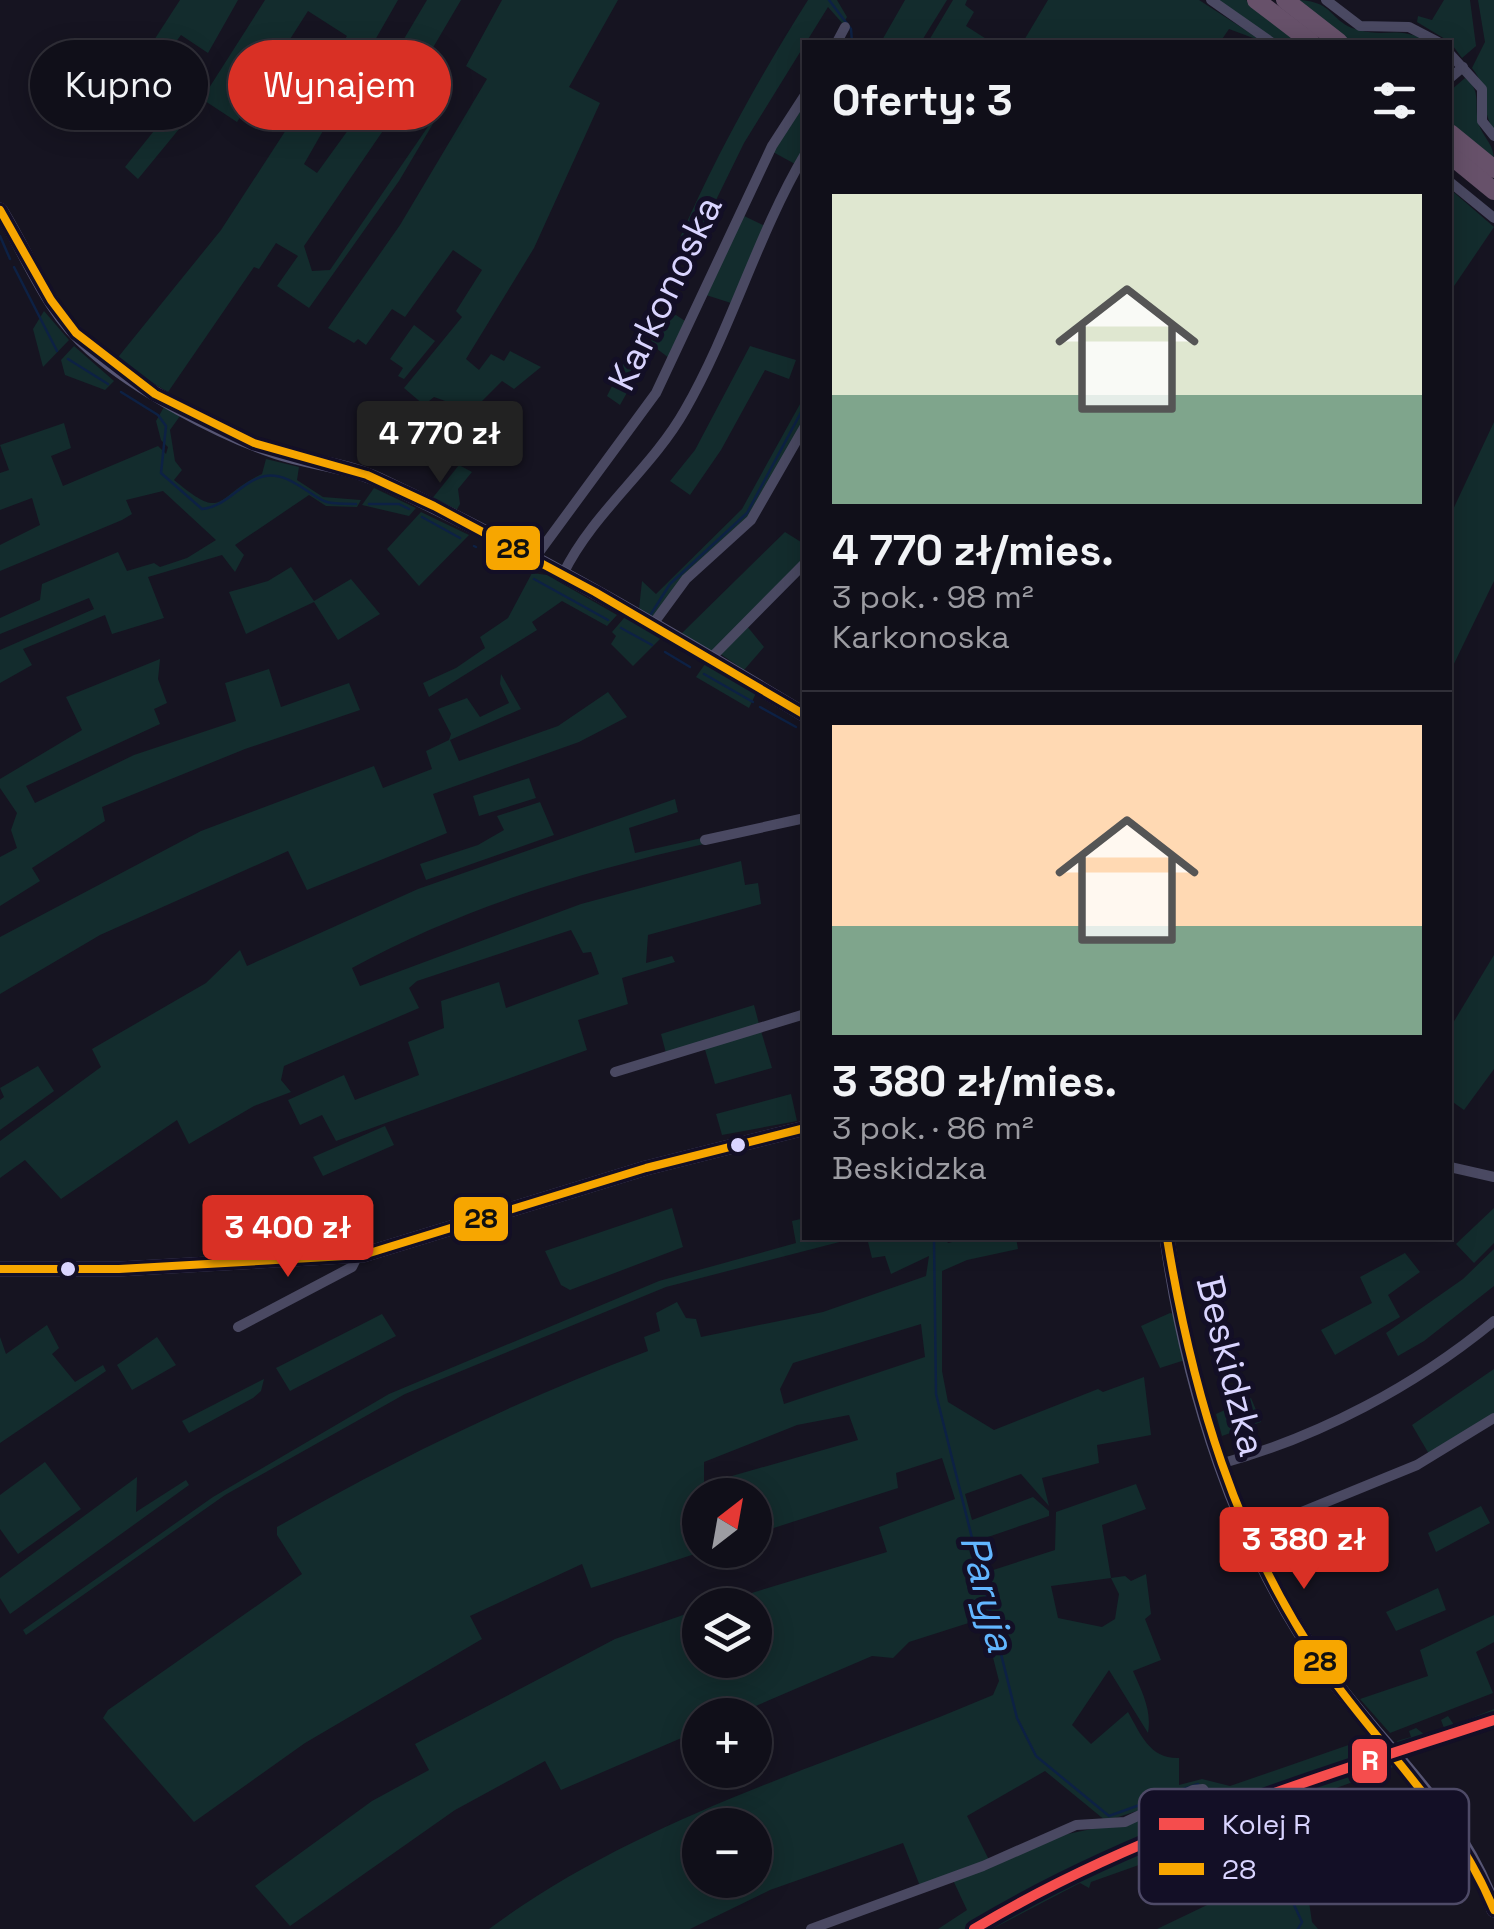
<!DOCTYPE html>
<html lang="pl">
<meta charset="utf-8">
<style>
body{margin:0;font-family:"Space Grotesk",sans-serif;background:#1e1d26;color:#f1f3f6;height:100vh;display:flex;flex-direction:column;font-size:38px;white-space:nowrap}
*{box-sizing:border-box;margin:0}
p{font-size:32px;color:#9c9ca2}
.icon{flex:none;width:55px;height:55px;fill:none;stroke:currentColor;stroke-width:2;stroke-linecap:round;stroke-linejoin:round}
.map{position:relative;flex:1;overflow:hidden}
.sheet{position:absolute;left:802px;top:40px;width:650px;height:1200px;display:flex;flex-direction:column;background:#100f19;border-radius:0px;box-shadow:0 5px 25px #0003,0 0 0 2px #302f38}
.sheet>*{flex:none}
.hud{position:absolute;left:30px;top:40px;width:622px;height:90px;display:flex;gap:20px}
.needle{width:65px;rotate:31deg}
.fabs{position:absolute;left:682px;top:1478px;display:grid;gap:20px}
.fabs a{display:grid;place-items:center;width:90px;height:90px;border-radius:50%;background:#100f19;box-shadow:0 5px 25px #0003,0 0 0 2px #302f38;font-size:50px}
.price{position:absolute;translate:-50% -85px;padding:0 22px;border-radius:10px;background:#d93025;color:#fff;font-size:32px;line-height:65px;filter:drop-shadow(0 2px 5px #0008)}
.price::after{content:'';position:absolute;left:50%;top:60px;width:30px;height:22px;margin-left:-15px;background:inherit;clip-path:polygon(0 0,100% 0,50% 100%)}
.price.selected{background:#222;color:#fff}
ul{padding:0;list-style:none}
li{display:grid;align-content:center;gap:20px;height:530px;padding:0 30px}
li+li{border-top:2px solid #302f38}
li span{display:grid;place-items:center;height:310px;border-radius:0px;color:#555}
li>.icon{margin-inline-start:auto}
span .icon{width:180px;height:180px;fill:#fffc;stroke-width:1}
li b{font-size:42px}
h2{display:flex;justify-content:space-between;align-items:center;height:120px;padding:0 30px;font-size:42px}
.chip{padding:0 35px;border-radius:45px;background:#100f19;box-shadow:0 5px 25px #0003,0 0 0 2px #302f38;font-size:35px;line-height:90px}
.chip.selected{background:#d93025;color:#fff}
.map>svg:first-child{display:block}
.green{fill:#132c2d;fill-rule:evenodd}
.lines{fill:none;stroke-linecap:round;stroke-linejoin:round}
.stream{stroke:#0d2144;stroke-width:2.5}
.street-tunnel{stroke:#333142;stroke-width:10;stroke-dasharray:10 5;stroke-linecap:butt}
.street{stroke:#4a4962;stroke-width:10}
.secondary{stroke:#575674;stroke-width:15}
.highway{stroke:#67516a;stroke-width:18}
.bus-1-casing{stroke:#130f26;stroke-width:15}
.bus-1{stroke:#f7a600;stroke-width:8}
.rail-1-casing{stroke:#130f26;stroke-width:18}
.rail-1{stroke:#f54d4d;stroke-width:10}
.bus-dot{fill:#d9d4ff;stroke:#130f26;stroke-width:4}
.labels{text-anchor:middle;stroke-width:10;stroke-linejoin:round;paint-order:stroke}
.street-label{font-size:38px;fill:#d9d4ff;stroke:#130f26}
.water-label{font-size:40px;font-style:italic;fill:#62b6ff;stroke:#130f26}
.key{fill:#130f26;stroke:#4e4a67;stroke-width:2.5}
.key-label{font-size:28px;fill:#d9d4ff}
.line-badge{stroke:#130f26;stroke-width:4}
.badge-label{font-size:28px;text-anchor:middle;font-weight:bold;fill:#fff}
.pale-badge-label{font-size:28px;text-anchor:middle;font-weight:bold;fill:#111}
</style>
<div class="map">
<svg width="1494" height="1929" viewBox="0 0 1494 1929">
<rect width="100%" height="100%" fill="#161421"/>
<!-- green -->
<g class="green">
<path d="M180,0H238L208,53L181,35L119,117L100,101L142,48L147,51Z"/>
<path d="M265,0H398L304,164L317,173L359,115L427,0H461L391,119L304,246L312,271L330,270L453,90L399,181L309,308L277,286L298,256L276,243L259,269L254,267L168,392L115,361L221,230L347,36L308,11L237,122L202,99Z"/>
<path d="M502,0H618L569,87L600,103L534,248L466,359L479,370L491,354L504,361L510,351L541,367L514,389L502,381L476,407L487,417L498,406L508,416L489,433L453,417L448,402L434,397L424,405L404,388L462,317L456,311L482,270L453,250L405,317L392,309L366,345L358,339L354,343L328,328L400,225L487,79L466,66Z"/>
<path d="M808,0H837L847,17L843,24L828,7L744,143L693,247L679,240C716,155 759,78 808,0Z"/>
<path d="M905,0H947L921,42H881Z"/>
<path d="M953,0H967L965,5L974,12L966,26L991,42H928Z"/>
<path d="M1048,0H1199L1264,42L1229,29L1220,42H1023Z"/>
<path d="M1216,0H1246L1302,42H1276Z"/>
<path d="M1295,0C1336,0 1329,23 1359,30C1387,38 1395,25 1431,42H1349Z"/>
<path d="M1444,0H1470L1476,46L1462,58L1450,42L1417,22L1418,16L1432,20Z"/>
<path d="M1478,0H1494V130C1479,108 1492,93 1472,68L1485,42Z"/>
<path d="M1465,78C1483,91 1473,106 1479,125C1485,140 1494,144 1494,161L1450,125V91Z"/>
<path d="M178,101L193,112L138,179L125,167Z"/>
<path d="M805,101V148L795,164L773,152Z"/>
<path d="M1450,189L1494,227L1450,292Z"/>
<path d="M744,216L765,226L731,303L706,295Z"/>
<path d="M44,311L69,340L43,367L33,329Z"/>
<path d="M676,315L685,321L669,358L652,345L651,338L638,333L643,322Z"/>
<path d="M414,325L435,341L404,379L398,376L403,368L390,359Z"/>
<path d="M74,346L114,381L105,390L65,375L61,360Z"/>
<path d="M632,346L648,355L620,405L607,396Z"/>
<path d="M750,346L796,360L789,379L765,370L721,450L690,495L670,481L695,450Z"/>
<path d="M805,395V419L751,516L685,576L652,618L639,609L642,581L656,594L742,509Z"/>
<path d="M164,407L180,416L170,430L175,461L182,470L174,480C226,523 213,497 262,474L266,459L299,467L297,480L323,497L361,500L357,507L326,506L309,495L235,545L244,555L235,572L222,555L148,577L164,618L112,634L105,615L23,649L32,665L0,683V650L94,609L89,598L0,634V618L40,600L42,584L118,552L127,571L154,563L160,567L187,558L216,540L163,491L126,500L132,514L122,520L0,571V545L40,525L32,498L0,510V473L9,470L0,445L64,423L71,448L51,456L63,486L158,446L166,454L168,447L161,440L156,421Z"/>
<path d="M1494,422V581L1450,672V516Z"/>
<path d="M459,465L472,472L458,489L460,504L455,513L431,500Z"/>
<path d="M374,488L416,508L409,516L362,505Z"/>
<path d="M421,512L469,535L419,586L387,549Z"/>
<path d="M785,532L801,542L805,540V560L711,652L681,634Z"/>
<path d="M291,567L314,601L351,579L380,614L338,640L314,602L246,634L229,592L268,581Z"/>
<path d="M532,573L547,575L617,615L607,626L562,601L532,622L537,630L429,697L423,683L456,668L485,648L480,637L508,618Z"/>
<path d="M625,617L661,638L633,666L611,644L616,636L612,632Z"/>
<path d="M746,625L764,647L744,670L719,653Z"/>
<path d="M160,659L158,679L167,703L154,709L160,724L26,786L35,803L134,755L236,721L225,683L269,669L281,707L349,683L360,710L245,749L102,807L105,821L32,868L40,881L0,906V857L17,848L11,830L17,813L0,788V779L82,730L66,697Z"/>
<path d="M705,664L756,693L749,708L696,677Z"/>
<path d="M501,674L521,709L450,740L459,761L558,726L608,692L627,717L579,742L433,794L447,833L307,890L288,851L100,935L0,994V937L201,831L374,766L383,788L432,769L426,751L449,740L451,734L438,709L467,698L480,717L509,703L500,684Z"/>
<path d="M529,778L536,798L479,816L473,796Z"/>
<path d="M675,799L678,812L629,828L635,853L702,838L704,844C584,871 461,908 352,968L360,986L581,904L741,861L745,885L758,883L761,904L648,935L646,963L672,956L675,962L622,978L628,1004L578,1020L587,1050L336,1141L322,1115L300,1125L288,1100L344,1075L355,1100L419,1075L408,1042L444,1028L441,1001L499,982L506,1008L599,974L591,952L583,953L571,930L417,981L409,988L419,1008L284,1066L281,1080L291,1092L254,1106L189,1144L177,1120L61,1199L25,1160L0,1178V1141L101,1067L92,1049L206,983L240,950L247,966L418,889Z"/>
<path d="M540,802L554,835L426,880L420,864L478,845L504,830L497,816Z"/>
<path d="M1494,955V1069L1464,1110L1450,1100V1028Z"/>
<path d="M754,1005L759,1024L666,1053L661,1034Z"/>
<path d="M761,1031L772,1068L715,1084L704,1046Z"/>
<path d="M38,1066L54,1091L0,1130V1100L4,1097L0,1088Z"/>
<path d="M791,1094L797,1121L722,1135L716,1114Z"/>
<path d="M385,1126L394,1145L323,1176L313,1157Z"/>
<path d="M672,1208L683,1247L570,1290L561,1285L545,1251Z"/>
<path d="M1494,1208V1243L1474,1263L1456,1244Z"/>
<path d="M805,1218V1238H855L666,1287L405,1394L225,1495L32,1631L26,1635L23,1630L213,1497L389,1394L659,1281L796,1243L792,1221Z"/>
<path d="M867,1238H945L948,1243L968,1238H1016L1018,1249L967,1260L942,1271V1371L948,1402L994,1430L1098,1389L1103,1392L1144,1377L1151,1435L1097,1445L1099,1463L1042,1478L1049,1506L1021,1474L965,1494L972,1520L1033,1497L1049,1511V1516L985,1538L981,1545L987,1572L1055,1550L1056,1512L1136,1484L1146,1509L1102,1525L1111,1578L1125,1576L1131,1581L1146,1574L1151,1614L1145,1619L1161,1660L1133,1671C1142,1692 1152,1710 1148,1733L1109,1670L1072,1725L1091,1744L1128,1712C1141,1735 1150,1759 1179,1758V1785L1202,1779L1230,1786L1363,1740L1367,1746L1374,1743L1377,1751L1221,1807L1208,1788L1106,1821L1045,1771L967,1816L989,1860L920,1886L903,1843L770,1890L690,1929H489C638,1818 824,1767 993,1695L999,1681L985,1626L978,1620L909,1642L893,1658L872,1656L735,1715H700V1730L561,1790L545,1761L455,1810L290,1926L255,1886L372,1801L429,1770L415,1744L615,1639L700,1609V1660H755V1605H712L887,1552L879,1527L955,1499L942,1458L896,1473L898,1488L755,1534V1495H700V1550H707L591,1588L582,1564L470,1616L482,1639L305,1743L194,1822L103,1718L108,1710L302,1574L277,1535V1527C398,1458 518,1400 648,1351L644,1337L660,1331L656,1313L677,1302L686,1318L696,1319L701,1337L823,1312L926,1276L929,1256L891,1274L885,1256L872,1258ZM921,1324L925,1357L784,1404L780,1389L793,1363ZM849,1415L858,1440L704,1484V1462L797,1425ZM1111,1578L1119,1594L1115,1619L1102,1627L1058,1618L1051,1586ZM700,1825H755V1880H700Z"/>
<path d="M1494,1249V1286L1424,1341L1398,1356L1386,1333L1463,1279Z"/>
<path d="M1405,1253L1420,1272L1388,1295L1400,1317L1335,1355L1321,1330L1372,1303L1360,1277Z"/>
<path d="M1170,1313L1175,1314L1185,1360L1160,1368L1141,1326Z"/>
<path d="M382,1314L396,1336L290,1391L276,1368Z"/>
<path d="M47,1325L59,1348L52,1354L75,1382L103,1365L106,1371L0,1443V1337L6,1354Z"/>
<path d="M157,1337L176,1365L132,1390L117,1365Z"/>
<path d="M1494,1369V1414L1429,1454L1412,1425Z"/>
<path d="M264,1379L261,1391L253,1398L189,1433L182,1421Z"/>
<path d="M1251,1398L1261,1422L1222,1436L1216,1414Z"/>
<path d="M45,1462L81,1509L18,1554L0,1529V1495Z"/>
<path d="M137,1477L136,1512L186,1480L189,1485L10,1614L0,1598V1578Z"/>
<path d="M1481,1506L1490,1523L1436,1552L1428,1533Z"/>
<path d="M1438,1588L1446,1610L1396,1631L1386,1612Z"/>
<path d="M1494,1615V1642L1476,1652L1493,1693L1390,1733L1360,1699L1428,1676L1420,1650Z"/>
<path d="M1494,1709V1716L1401,1749L1397,1741L1411,1737L1409,1731L1416,1728L1425,1735L1444,1728L1441,1720L1448,1716L1454,1725Z"/>
<path d="M1392,1759L1396,1766L1331,1790L1339,1808L1320,1815L1311,1805L1254,1824L1246,1836L1255,1852H1263L1321,1832L1323,1842C1280,1855 1242,1872 1224,1815Z"/>
<path d="M1199,1792L1206,1796L1200,1798L1203,1816L1087,1863L968,1929H938L967,1910L953,1880L1058,1836L1101,1827Z"/>
<path d="M1206,1822L1212,1838L1221,1835L1232,1848L1219,1851L1212,1839L1091,1882L1089,1888L1080,1883L992,1929H982L1054,1886Z"/>
<path d="M1238,1856L1282,1865L1309,1902L1312,1922L1318,1929H1157L1253,1883L1225,1860Z"/>
</g>
<g class="lines">
<!-- stream -->
<g class="stream">
<path d="M829,0L851,29L852,42"/>
<path d="M0,236L10,259"/>
<path d="M14,267L57,351"/>
<path d="M68,359L108,384"/>
<path d="M121,392L158,415L166,426L161,473L202,509C227,507 241,481 265,476C287,472 306,492 324,501C334,505 345,503 356,504"/>
<path d="M369,504H399L409,509"/>
<path d="M422,517L460,538"/>
<path d="M474,546L476,547"/>
<path d="M489,554L521,572"/>
<path d="M534,579L608,620"/>
<path d="M651,614L670,584L747,513L805,405"/>
<path d="M621,628L652,645"/>
<path d="M665,652L690,667"/>
<path d="M704,674L753,702"/>
<path d="M760,707L796,727"/>
<path d="M934,1238L936,1394L1017,1718L1036,1756L1109,1816L1198,1784"/>
<path d="M1213,1827L1227,1850"/>
<path d="M1232,1857L1254,1872L1282,1879L1302,1922L1298,1929"/>
</g>
<!-- street-tunnel -->
<path class="street-tunnel" d="M1212,1801L1219,1824"/>
<!-- street -->
<g class="street">
<path d="M1211,0L1271,42"/>
<path d="M1326,0L1360,26L1409,27L1438,42"/>
<path d="M837,42L845,27"/>
<path d="M1450,54L1482,89V121L1494,136"/>
<path d="M1450,78L1463,67"/>
<path d="M1450,182L1494,218"/>
<path d="M534,559L656,393L772,146L805,95"/>
<path d="M563,574C594,511 651,470 685,410C732,328 757,235 805,154"/>
<path d="M653,624L686,579L751,520L805,426"/>
<path d="M711,658L805,563"/>
<path d="M705,840L805,818"/>
<path d="M615,1072L805,1014"/>
<path d="M1450,1167L1494,1177"/>
<path d="M238,1327L352,1267L358,1255"/>
<path d="M1220,1464C1319,1437 1415,1386 1494,1321"/>
<path d="M1248,1534L1417,1465L1494,1418"/>
<path d="M1219,1824L1241,1853L1270,1861L1438,1806"/>
<path d="M811,1929L983,1866L1076,1825L1125,1822L1193,1790L1203,1789L1212,1801"/>
</g>
<!-- secondary -->
<g class="secondary">
<path d="M0,210C30,258 47,310 91,348C138,389 218,432 277,452C311,463 346,465 379,480C526,549 666,631 805,715"/>
<path d="M1167,1238C1188,1388 1236,1545 1325,1669C1383,1751 1461,1812 1494,1910"/>
<path d="M0,1269H119L363,1255L646,1168L805,1128"/>
</g>
<!-- highway -->
<g class="highway">
<path d="M1256,0L1311,42"/>
<path d="M1285,0L1339,42"/>
<path d="M1450,133L1494,169"/>
<path d="M1450,155L1494,191"/>
</g>
<defs>
<g id="bus-1">
<path d="M0,210L51,300L76,333L155,394L254,443L367,475L434,506L595,592L805,715"/>
<path d="M1167,1238C1192,1391 1235,1541 1325,1669C1383,1751 1455,1815 1494,1910"/>
<path d="M0,1269H119L363,1255L646,1168L805,1128"/>
</g>
</defs>
<!-- bus-1 casing -->
<use href="#bus-1" class="bus-1-casing"/>
<!-- bus-1 -->
<use href="#bus-1" class="bus-1"/>
<defs>
<path id="rail-1" d="M974,1929C1137,1831 1315,1779 1494,1720"/>
</defs>
<!-- rail-1 casing -->
<use href="#rail-1" class="rail-1-casing"/>
<!-- rail-1 -->
<use href="#rail-1" class="rail-1"/>
</g>
<!-- markers -->
<g class="bus-dot">
<circle cx="738" cy="1145" r="9"/>
<circle cx="68" cy="1269" r="9"/>
</g>
<g class="labels">
<!-- street labels -->
<g class="street-label">
<text transform="translate(665 293) rotate(-64)" y="13">Karkonoska</text>
<text transform="translate(1231 1366) rotate(76)" y="13">Beskidzka</text>
</g>
<!-- water labels -->
<g class="water-label">
<text transform="translate(988 1593) rotate(76)" y="14">Paryja</text>
</g>
</g>
<!-- legend -->
<rect x="1139" y="1789" width="330" height="115" rx="15" class="key"/>
<rect x="1159" y="1818" width="45" height="12" fill="#f54d4d"/>
<rect x="1159" y="1863" width="45" height="12" fill="#f7a600"/>
<g class="key-label">
<text x="1222" y="1834">Kolej R</text>
<text x="1222" y="1879">28</text>
</g>
<g class="line-badge">
<rect x="484" y="524" width="58" height="48" rx="10" fill="#f7a600"/>
<rect x="452" y="1195" width="58" height="48" rx="10" fill="#f7a600"/>
<rect x="1292" y="1638" width="57" height="48" rx="10" fill="#f7a600"/>
<rect x="1350" y="1737" width="39" height="48" rx="10" fill="#f54d4d"/>
</g>
<g class="badge-label">
<text x="1370" y="1770">R</text>
</g>
<g class="pale-badge-label">
<text x="513" y="558">28</text>
<text x="481" y="1228">28</text>
<text x="1320" y="1671">28</text>
</g>
</svg>
<div class="fabs">
<a><svg class="needle" viewBox="-14 -14 28 28"><path d="M0-13l5 13h-10z" fill="#e53935"/><path d="M0 13l5-13h-10z" fill="#9c9ca2"/></svg></a>
<a><svg class="icon" aria-label="layers" viewBox="0 0 24 24"><path d="M12 4l9 5-9 5-9-5zM3 14l9 5 9-5"/></svg></a>
<a>+</a>
<a>−</a>
</div>
<b class="price selected" style="left:440px;top:486px">4 770 zł</b>
<b class="price" style="left:288px;top:1280px">3 400 zł</b>
<b class="price" style="left:1304px;top:1592px">3 380 zł</b>
<div class="hud">
<a class="chip">Kupno</a>
<a class="chip selected">Wynajem</a>
</div>
<section class="sheet">
<h2>Oferty: 3<svg class="icon" aria-label="filters" viewBox="0 0 24 24"><path d="M4 7h16M4 17h16"/><circle cx="9" cy="7" r="2"/><circle cx="15" cy="17" r="2"/></svg></h2>
<ul>
<li><span style="background:linear-gradient(#dfe7d0 65%,#7fa58c 0)"><svg class="icon" aria-label="home" viewBox="0 0 24 24"><path d="M3 11l9-7 9 7M6 9v11h12V9"/></svg></span><div><b>4 770 zł/mies.</b><p>3 pok. · 98 m²</p><p>Karkonoska</p></div></li>
<li><span style="background:linear-gradient(#ffd9b3 65%,#7fa58c 0)"><svg class="icon" aria-label="home" viewBox="0 0 24 24"><path d="M3 11l9-7 9 7M6 9v11h12V9"/></svg></span><div><b>3 380 zł/mies.</b><p>3 pok. · 86 m²</p><p>Beskidzka</p></div></li>
</ul>
</section>
</div>
